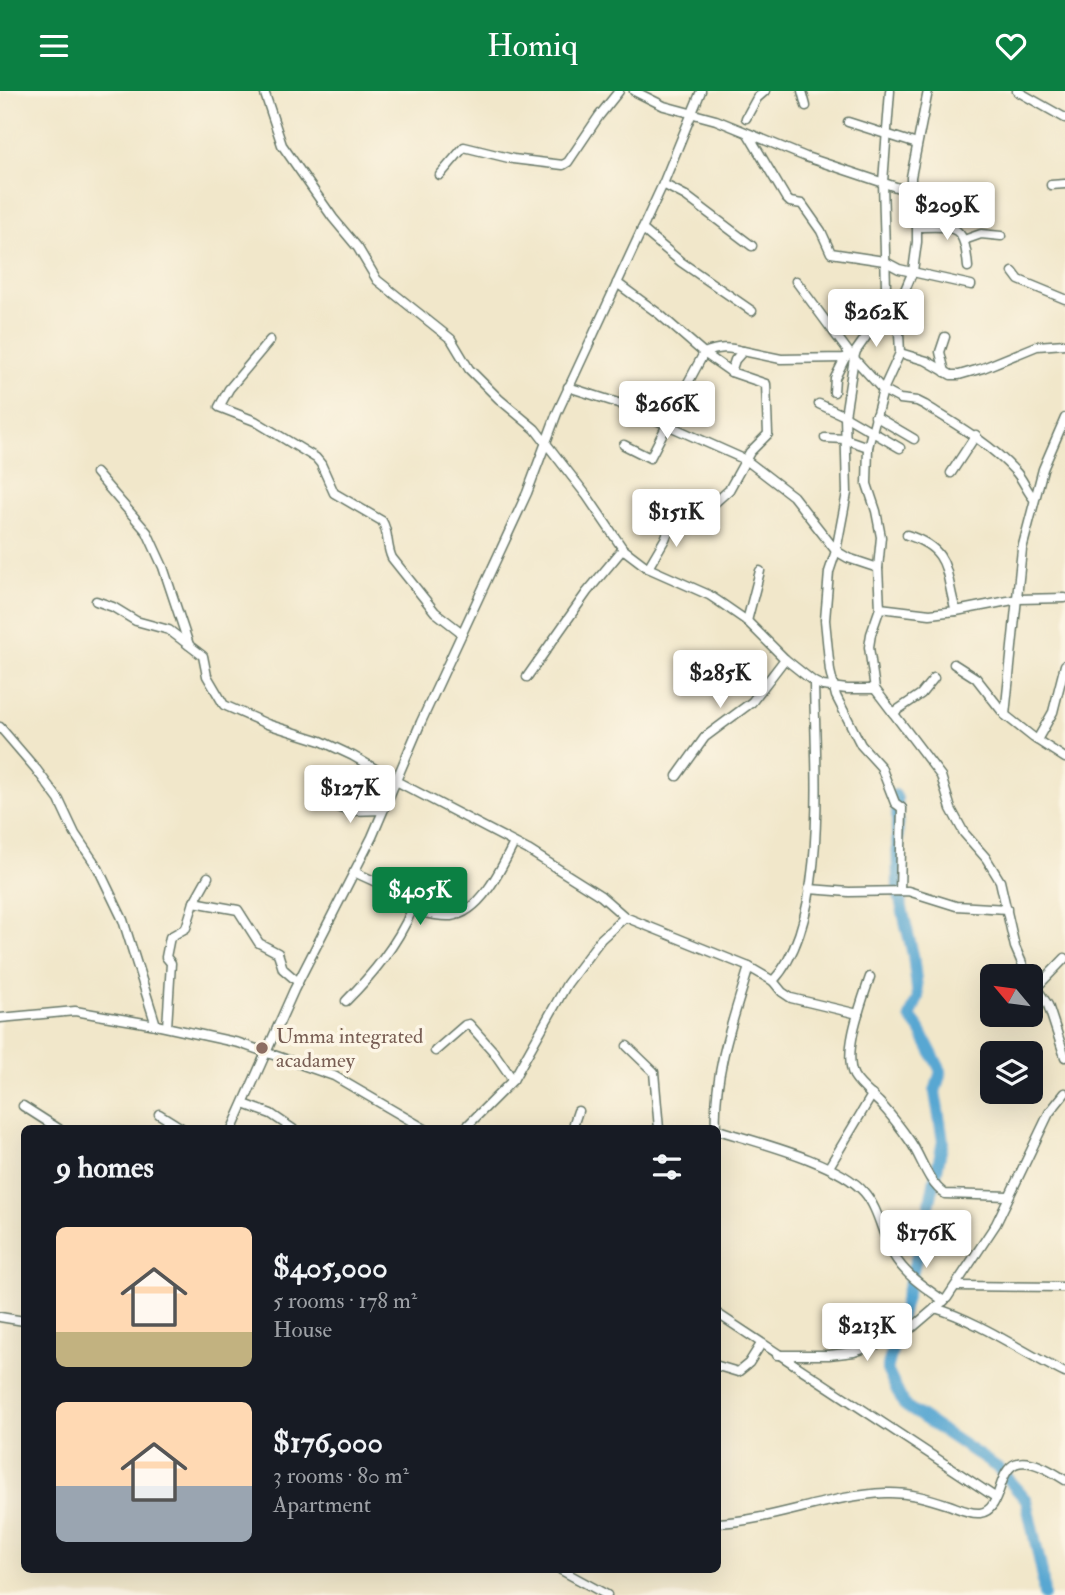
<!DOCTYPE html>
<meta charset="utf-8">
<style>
body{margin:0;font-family:"IM FELL Double Pica",serif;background:#242831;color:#f1f3f6;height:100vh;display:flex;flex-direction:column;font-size:26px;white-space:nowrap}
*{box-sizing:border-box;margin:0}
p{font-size:23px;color:#9ea1a6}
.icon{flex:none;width:38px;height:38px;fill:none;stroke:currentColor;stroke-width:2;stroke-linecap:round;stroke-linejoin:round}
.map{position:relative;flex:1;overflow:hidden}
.drawer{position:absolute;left:21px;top:1034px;width:700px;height:448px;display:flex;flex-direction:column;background:#171b24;border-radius:10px;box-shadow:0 7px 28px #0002}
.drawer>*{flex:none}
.needle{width:46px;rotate:299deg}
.buttons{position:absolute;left:980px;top:873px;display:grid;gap:14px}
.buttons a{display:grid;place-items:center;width:63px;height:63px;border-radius:10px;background:#171b24;box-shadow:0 7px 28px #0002;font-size:35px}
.price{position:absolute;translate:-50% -60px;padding:0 16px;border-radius:7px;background:#fff;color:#222;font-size:23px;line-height:46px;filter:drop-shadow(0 2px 4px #0008)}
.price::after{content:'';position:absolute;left:50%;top:42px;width:21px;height:16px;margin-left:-10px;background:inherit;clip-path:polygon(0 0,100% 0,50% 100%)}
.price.current{background:#0b8043;color:#fff}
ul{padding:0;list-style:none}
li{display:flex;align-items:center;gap:21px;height:175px;padding:0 35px}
li span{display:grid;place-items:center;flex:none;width:196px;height:140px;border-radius:10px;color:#555}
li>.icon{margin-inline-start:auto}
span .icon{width:84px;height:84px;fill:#fffc;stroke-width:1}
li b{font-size:30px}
h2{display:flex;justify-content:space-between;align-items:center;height:84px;padding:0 35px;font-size:30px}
header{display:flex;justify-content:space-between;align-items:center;height:91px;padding:0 35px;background:#0b8043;color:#fff;font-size:32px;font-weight:600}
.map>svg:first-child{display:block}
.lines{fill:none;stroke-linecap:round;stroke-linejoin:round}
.river{stroke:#59a7d2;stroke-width:12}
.minor-casing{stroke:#687868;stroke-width:11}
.minor{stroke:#fff;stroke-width:8}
.education-dot{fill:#8d6e63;stroke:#fcf5e5;stroke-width:2.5}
.labels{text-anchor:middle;stroke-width:7;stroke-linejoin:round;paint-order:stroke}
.education-label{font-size:21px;fill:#785e54;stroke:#fcf5e5;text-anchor:start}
</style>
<header><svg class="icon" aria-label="menu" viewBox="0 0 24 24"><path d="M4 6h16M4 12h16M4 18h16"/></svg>Homiq<svg class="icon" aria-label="heart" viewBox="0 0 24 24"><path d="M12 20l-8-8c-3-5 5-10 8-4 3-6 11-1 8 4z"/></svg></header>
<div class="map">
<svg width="1065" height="1504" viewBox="0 0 1065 1504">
<rect width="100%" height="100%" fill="#fcf5e5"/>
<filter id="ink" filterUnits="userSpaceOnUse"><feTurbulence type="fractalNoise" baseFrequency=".0143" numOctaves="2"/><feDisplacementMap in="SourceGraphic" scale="14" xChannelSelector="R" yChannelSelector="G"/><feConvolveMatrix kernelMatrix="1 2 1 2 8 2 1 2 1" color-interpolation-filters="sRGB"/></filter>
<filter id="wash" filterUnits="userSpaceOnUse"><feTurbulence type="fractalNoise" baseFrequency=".00686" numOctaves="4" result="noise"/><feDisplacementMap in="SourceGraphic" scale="28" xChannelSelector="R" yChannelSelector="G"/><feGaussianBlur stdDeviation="1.57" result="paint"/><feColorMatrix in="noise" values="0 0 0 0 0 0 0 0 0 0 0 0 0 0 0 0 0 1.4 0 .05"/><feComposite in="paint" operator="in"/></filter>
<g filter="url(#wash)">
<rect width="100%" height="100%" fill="#f1e7ca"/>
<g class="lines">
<!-- river -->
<path class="river" d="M895,704L897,708L898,800L913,864L918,906L910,926L920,939L941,980L935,1001L943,1050L927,1125L887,1279L904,1314L998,1377L1026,1409L1042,1481L1044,1504"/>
</g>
</g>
<g filter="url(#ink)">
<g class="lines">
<defs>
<g id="minor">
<path d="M264,0L282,54L333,127L358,157L377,189L451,248L469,278L499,308L535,338L587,405L623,458L648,477L709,504L721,512L747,530L785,568L814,591L823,595L847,598H875"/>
<path d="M634,0L664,15L716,29L806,66L911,101"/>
<path d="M802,0L806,15"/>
<path d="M928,0L911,86V101L917,136V151L913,180L900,211L898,222L900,262L883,299L868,356L867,393L876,420L881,446L878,477L880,517L871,543L869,556L875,598L941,685L951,718L964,742L986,767L1000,790L1015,856L1028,886"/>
<path d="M1017,0L1065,27"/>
<path d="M746,27L757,7L765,0"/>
<path d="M848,31L917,53"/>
<path d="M748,43L786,107L790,111L802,113L821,140L831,162L884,170L899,178L971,194"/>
<path d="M440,84L464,56L513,68L563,74L568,71L599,25L619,0"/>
<path d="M663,93L686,105L752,155"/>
<path d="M1051,94L1065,93"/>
<path d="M917,136C957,135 964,133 968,176"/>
<path d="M642,138L681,171L752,220"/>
<path d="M964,149L981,143L1001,145"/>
<path d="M1013,181L1019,189L1065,208"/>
<path d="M796,190L850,263L883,299L900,308L917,310L925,314C957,334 989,352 1015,380C1023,388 1026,399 1034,408"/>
<path d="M617,192L659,223L704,262L731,281L766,293L768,343L750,361L729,399L708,418"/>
<path d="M945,246L940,261L945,281"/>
<path d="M270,249L229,298L219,316L255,330L316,367L321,373L334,402L382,430C389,441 386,455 392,467L435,521L462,542"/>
<path d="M900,262L927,270L951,284H959L983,277L1037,255L1065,253"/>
<path d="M731,281L735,269L743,260L781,268L845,267L850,263"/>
<path d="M568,296L618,312L746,369L793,405L836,460L847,402L845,325L854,267L856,260L875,233L886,196L883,91L890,0"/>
<path d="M834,301L835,287L845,267"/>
<path d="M682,303L704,262C719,256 728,256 743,260"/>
<path d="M819,313L845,325L900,357"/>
<path d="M875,325L914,348"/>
<path d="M1065,327L1043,378L1022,458L1005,624L1034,647L1065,667"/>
<path d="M825,347L845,348L868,356"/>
<path d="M624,354L650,367L667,334"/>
<path d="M96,382L147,441L163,476L189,554"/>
<path d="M951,382L976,344"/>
<path d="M907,444C953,459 944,482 956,520"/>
<path d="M648,477L665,448L675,424"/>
<path d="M878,477L848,467L836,460L829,481L825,529L830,580L836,605L861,654L881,676L895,712L902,717L900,800"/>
<path d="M96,510L113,516L136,530L169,539L203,565L207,585L224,614L267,633L321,650L353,665L396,690L528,759L601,805L625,826L749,876C733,929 713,983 716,1038"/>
<path d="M880,517L930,523L956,520L1018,508L1065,507"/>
<path d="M747,530L760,480"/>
<path d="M954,573L976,587L1005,624"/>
<path d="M527,586L587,501L623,458"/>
<path d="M893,622L921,603L934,587"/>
<path d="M0,636L36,678L59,709L75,743L98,777L123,829L156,934"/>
<path d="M1037,649L1053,621L1065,574"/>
<path d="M677,685L705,646L752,611L785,568"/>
<path d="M323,711L349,720L383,719"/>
<path d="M809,798L849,801L908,800L956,815L1007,818"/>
<path d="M194,811L208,786"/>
<path d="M412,819C424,822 438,826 451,825C481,822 502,776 514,752"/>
<path d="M749,876L773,890L782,901L791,907L858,923"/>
<path d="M870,886C862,910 842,962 854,985C860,995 872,1004 880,1012C891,1024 901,1037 910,1050C922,1067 927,1091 945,1103L1009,1105"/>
<path d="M1031,889L1048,914L1065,966"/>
<path d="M773,890C830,830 815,669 814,591"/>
<path d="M1037,896L1065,867"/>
<path d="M346,910C373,883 396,855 412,819L398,801L354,781"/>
<path d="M0,927L75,920L156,934L239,952L334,985L425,1038"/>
<path d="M167,936L171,872L166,866L170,846L186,837L194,811L238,819L259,852L278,862L283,878L298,891"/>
<path d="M627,955L654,981L659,1038"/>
<path d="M435,960L465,934L469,933L493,960L513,989"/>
<path d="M244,1013L271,1023L293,1038"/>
<path d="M23,1015L59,1038"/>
<path d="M159,1023L183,1038"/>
<path d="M232,1038L294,899L372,746L421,631L527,402L557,322L663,93L701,0"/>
<path d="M464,1038L513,989L567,893L601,848L625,826"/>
<path d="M575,1038L574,1032L578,1020"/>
<path d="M718,1039C756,1051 838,1071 864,1101C879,1118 882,1144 893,1163C905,1184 924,1196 944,1210"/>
<path d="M829,1076L872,1004"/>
<path d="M956,1195L1065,1196"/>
<path d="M935,1217C981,1231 1022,1261 1065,1282"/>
<path d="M718,1223L995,1406"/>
<path d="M0,1226L24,1230"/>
<path d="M777,1264H829L854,1261L881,1252L913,1236L947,1207L996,1133L1049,1022L1065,1002"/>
<path d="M718,1275L738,1281L749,1272L761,1253"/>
<path d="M718,1432C775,1429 829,1404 886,1402C908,1401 928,1407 949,1414C958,1417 969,1423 980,1422C1013,1418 985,1336 1065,1389"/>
<path d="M561,1479L607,1504"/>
</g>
</defs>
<!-- minor casing -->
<use href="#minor" class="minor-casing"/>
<!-- minor -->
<use href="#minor" class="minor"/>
</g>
</g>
<!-- markers -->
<circle class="education-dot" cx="262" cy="957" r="7"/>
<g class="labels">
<!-- education labels -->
<g class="education-label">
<text x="276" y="952">Umma integrated<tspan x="276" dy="24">acadamey</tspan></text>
</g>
</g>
</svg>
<div class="buttons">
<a><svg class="needle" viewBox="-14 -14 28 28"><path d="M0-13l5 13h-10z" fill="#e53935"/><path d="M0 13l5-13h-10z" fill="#9ea1a6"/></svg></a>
<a><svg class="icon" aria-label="layers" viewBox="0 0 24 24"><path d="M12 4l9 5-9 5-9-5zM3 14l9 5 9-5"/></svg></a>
</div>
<b class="price" style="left:947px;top:151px">$209K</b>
<b class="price" style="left:876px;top:258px">$262K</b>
<b class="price" style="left:667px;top:350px">$266K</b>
<b class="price" style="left:676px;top:458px">$151K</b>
<b class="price" style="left:720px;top:619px">$285K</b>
<b class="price" style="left:350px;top:734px">$127K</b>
<b class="price current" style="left:420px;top:836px">$405K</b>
<b class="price" style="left:926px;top:1179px">$176K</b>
<b class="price" style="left:867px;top:1272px">$213K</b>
<section class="drawer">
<h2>9 homes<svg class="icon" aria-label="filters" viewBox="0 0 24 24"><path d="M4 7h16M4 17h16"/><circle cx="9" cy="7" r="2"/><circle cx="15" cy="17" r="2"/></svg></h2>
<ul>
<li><span style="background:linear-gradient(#ffd9b3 75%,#c2b280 0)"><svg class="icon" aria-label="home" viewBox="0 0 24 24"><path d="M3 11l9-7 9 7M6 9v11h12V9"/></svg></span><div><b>$405,000</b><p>5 rooms · 178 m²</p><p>House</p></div></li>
<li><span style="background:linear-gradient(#ffd9b3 60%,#9aa5b1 0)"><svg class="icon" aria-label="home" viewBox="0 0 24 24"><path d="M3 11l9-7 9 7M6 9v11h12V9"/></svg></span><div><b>$176,000</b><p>3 rooms · 80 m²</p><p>Apartment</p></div></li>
</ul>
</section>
</div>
